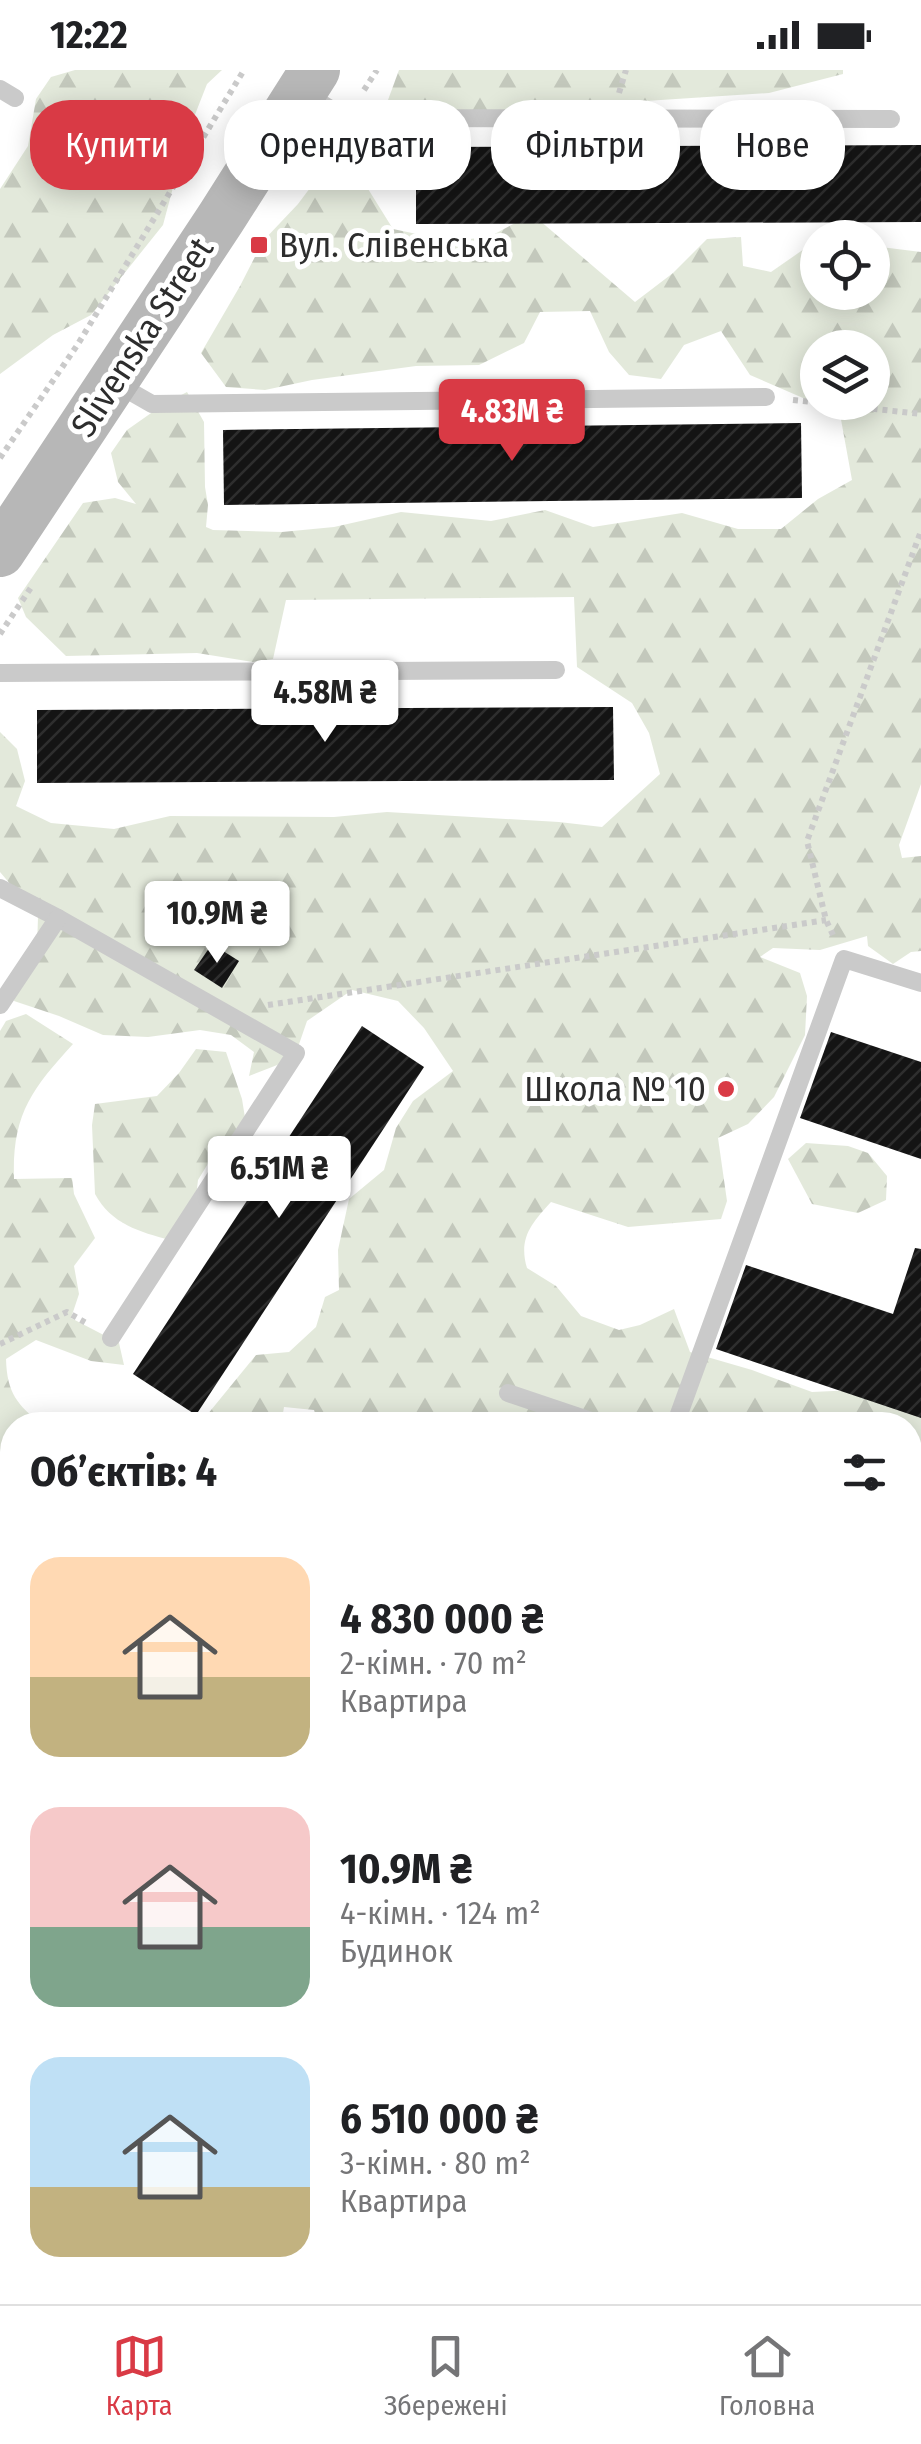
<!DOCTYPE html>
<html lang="uk">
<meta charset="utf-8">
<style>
body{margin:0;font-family:"Fira Sans Condensed",sans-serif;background:#f2f2f2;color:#202124;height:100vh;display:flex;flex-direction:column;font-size:38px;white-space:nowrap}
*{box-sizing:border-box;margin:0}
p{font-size:32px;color:#757577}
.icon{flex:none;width:55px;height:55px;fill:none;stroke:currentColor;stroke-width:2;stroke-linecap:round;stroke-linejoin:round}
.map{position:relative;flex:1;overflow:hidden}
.sheet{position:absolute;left:0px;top:1342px;width:922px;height:892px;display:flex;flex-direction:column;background:#fff;border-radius:40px 40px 0 0;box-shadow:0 5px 25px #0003}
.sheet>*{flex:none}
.top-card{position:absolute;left:30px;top:30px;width:862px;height:90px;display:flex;gap:20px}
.controls{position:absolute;left:800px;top:150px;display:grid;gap:20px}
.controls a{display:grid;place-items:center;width:90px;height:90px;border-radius:50%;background:#fff;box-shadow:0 5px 25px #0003;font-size:50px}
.price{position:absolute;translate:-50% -85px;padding:0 22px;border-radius:10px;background:#fff;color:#222;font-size:32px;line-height:65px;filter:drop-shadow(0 2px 5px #0008)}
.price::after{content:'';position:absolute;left:50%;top:60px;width:30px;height:22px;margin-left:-15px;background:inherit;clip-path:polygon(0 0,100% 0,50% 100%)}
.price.active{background:#d93a45;color:#fff}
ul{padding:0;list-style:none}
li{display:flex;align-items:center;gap:30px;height:250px;padding:0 30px}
li span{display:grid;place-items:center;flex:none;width:280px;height:200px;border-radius:30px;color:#555}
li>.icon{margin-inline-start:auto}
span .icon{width:120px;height:120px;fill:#fffc;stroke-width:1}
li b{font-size:42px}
h2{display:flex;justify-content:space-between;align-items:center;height:120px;padding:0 30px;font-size:42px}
.tag{padding:0 35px;border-radius:40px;background:#fff;box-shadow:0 5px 25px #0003;font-size:35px;line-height:90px}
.tag.active{background:#d93a45;color:#fff}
.status{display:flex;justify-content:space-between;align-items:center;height:70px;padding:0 50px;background:#fff;direction:ltr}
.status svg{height:28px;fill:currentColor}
.tabs{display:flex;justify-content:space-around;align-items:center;height:140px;border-top:2px solid #e0e0e0;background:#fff;font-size:28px;color:#757577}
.tabs a{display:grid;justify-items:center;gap:5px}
.tabs .active{color:#d93a45}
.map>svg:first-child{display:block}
.forest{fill:url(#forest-firs);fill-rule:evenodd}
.building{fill:url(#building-hatch)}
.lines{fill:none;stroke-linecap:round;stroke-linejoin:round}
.path{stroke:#cacaca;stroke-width:6;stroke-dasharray:5 5;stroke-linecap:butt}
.lane{stroke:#cacaca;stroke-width:18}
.secondary{stroke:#b7b7b7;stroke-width:50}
.poi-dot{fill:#d93a45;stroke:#fff;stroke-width:4}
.labels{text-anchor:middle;stroke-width:10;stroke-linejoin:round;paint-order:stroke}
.poi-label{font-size:35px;fill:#2d2d2d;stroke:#fff;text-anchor:start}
.street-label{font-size:35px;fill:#2d2d2d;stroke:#fff}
</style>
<div class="status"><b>12:22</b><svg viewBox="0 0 49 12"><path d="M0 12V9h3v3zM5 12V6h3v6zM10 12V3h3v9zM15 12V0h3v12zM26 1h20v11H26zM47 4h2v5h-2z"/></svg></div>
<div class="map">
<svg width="921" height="2234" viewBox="0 0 921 2234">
<defs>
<pattern id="forest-firs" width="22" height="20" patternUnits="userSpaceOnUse" patternTransform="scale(2.5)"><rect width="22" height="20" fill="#e3e9db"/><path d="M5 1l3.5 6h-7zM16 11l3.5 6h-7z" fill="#c3c8bc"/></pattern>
<pattern id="building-hatch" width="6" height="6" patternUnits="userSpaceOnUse" patternTransform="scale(2.5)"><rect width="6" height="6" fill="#141414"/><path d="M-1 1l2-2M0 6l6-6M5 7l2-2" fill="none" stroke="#2e2e2e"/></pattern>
</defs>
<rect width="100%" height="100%" fill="#fff"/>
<!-- forest -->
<g class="forest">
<path d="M75,0H222L207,14L187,65L163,155L91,245L53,265L0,304V119L28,76L36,29L51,7Z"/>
<path d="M399,0H843V4L769,23L493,41H427L388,30Z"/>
<path d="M319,106H360L393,159L450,171L489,167L532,144L635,232L673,203L707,169L741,167L743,196L771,202L817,170L818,222H872L873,176L921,182V714L899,775L902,788L921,786V881L911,882L893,894L868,876L867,866L820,880L773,878L760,887L800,903L807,926L805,965L774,1027L748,1054L718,1068L727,1131L721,1149L628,1157L551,1132C532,1153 518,1168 527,1198L556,1216L581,1246L619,1260L640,1255L674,1239L690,1282L752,1300L812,1322L897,1318L921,1330V1638L910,1634V1355H319L314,1340L284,1337L281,1355H204L207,1345L256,1285L289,1282L316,1257L325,1227L339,1220L338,1180L349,1129L384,1100L396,1058L413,1031L453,1001L424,958L398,931L352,920L307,951L296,983L285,992L249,1006L254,982L231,965L200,960L148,967L103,965L59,946L14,931L16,907L37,878L38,847L0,802V662L17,679L25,711L16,736L51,753L114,759L170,746L334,747L387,742L559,752L602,757L660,704L649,663L632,633L577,597L574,527L286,530L273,589L253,592L197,583L66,586L26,547L18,528L83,433L115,428L136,434L118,412L111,383L127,360L164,334L187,322L204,352L205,417L208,435L206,457L213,460L282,462L334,457L401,442L491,451L545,440L593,457L682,443L738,459H781L818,429L852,410L840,344L750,305L721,261L684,275L661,309L629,305L609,282L590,241L540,242L524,273L479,295L416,296L312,310L265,320L226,317L201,283L240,216L263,171L298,134ZM818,278H872V332H818Z"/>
<path d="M26,944L73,974C31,1020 12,1045 14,1109L72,1108L74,1124L95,1168L74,1196L79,1224L71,1248L119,1273L124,1295L91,1291L36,1270L6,1289C7,1323 17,1335 43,1355H12V1675L0,1657V961L6,951Z"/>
<path d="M196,979L226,982L242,1029L246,1054L209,1092L198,1110L193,1153L170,1170C140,1162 111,1154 95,1124L92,1055L95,1034L157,1026L179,1003Z"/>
<path d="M806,1073L848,1076L868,1083L887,1106L886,1130L858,1143L812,1134L788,1089Z"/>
<path d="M910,1798L921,1808V2070L910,2074Z"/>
<path d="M0,1984L1,1989L12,1993V2099H0Z"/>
<path d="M285,2223H621V2234H325Z"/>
<path d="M695,2223L726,2234H632L629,2230L633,2223Z"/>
</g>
<!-- building -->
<g class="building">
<path d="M921,75V152L416,154V77Z"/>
<path d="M801,353L802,428L224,435L223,360Z"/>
<path d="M613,637L614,710L37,713V640Z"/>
<path d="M212,874L239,891L222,918L194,900Z"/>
<path d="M362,956L424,997L196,1345L133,1304Z"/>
<path d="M831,962L921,992V1089L800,1048Z"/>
<path d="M915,1178L921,1179V1348L716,1279L746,1195L893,1244Z"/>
</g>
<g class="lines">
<!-- path -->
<g class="path">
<path d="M364,20L377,0"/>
<path d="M619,23L626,0"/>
<path d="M302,111L329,71"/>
<path d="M793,330L921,344"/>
<path d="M0,388L78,274L244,0"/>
<path d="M0,564L32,516"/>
<path d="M833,865L826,850L807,771L921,461"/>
<path d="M268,935L826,850"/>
<path d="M0,1274L67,1242L88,1254"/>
<path d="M910,1508L921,1507"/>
<path d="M0,2027L12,2034"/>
<path d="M501,2222L532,2234"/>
<path d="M348,2234L352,2222"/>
</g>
<!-- lane -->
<g class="lane">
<path d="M0,19L15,28"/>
<path d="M304,23L345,48L891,49"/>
<path d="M117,314L152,334L766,327"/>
<path d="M0,603L556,600"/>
<path d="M0,818L58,848L296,983L111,1268"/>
<path d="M0,935L58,848"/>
<path d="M508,1323L603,1355"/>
<path d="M675,1355L844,889L921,913"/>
<path d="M910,1458L921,1462"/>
<path d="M910,1661L921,1664"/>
<path d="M0,1748L12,1767"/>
<path d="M0,1871L12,1854"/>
<path d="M910,2162L921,2166"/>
<path d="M443,2234L446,2222"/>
</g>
<!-- secondary -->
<g class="secondary">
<path d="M0,482L221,148L315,0"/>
<path d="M0,2185L12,2196"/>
<path d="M90,2222L123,2234"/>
</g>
</g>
<!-- markers -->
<g class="poi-dot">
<rect x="249" y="165" width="20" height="20" rx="5"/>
<circle cx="726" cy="1019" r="10"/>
</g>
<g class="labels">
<!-- poi labels -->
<g class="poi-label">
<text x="279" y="187">Вул. Слівенська</text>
<text x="706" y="1031" text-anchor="end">Школа № 10</text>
</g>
<!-- street labels -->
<g class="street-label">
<text transform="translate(142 267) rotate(-57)" y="12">Slivenska Street</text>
</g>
</g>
</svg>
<div class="controls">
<a><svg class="icon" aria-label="locate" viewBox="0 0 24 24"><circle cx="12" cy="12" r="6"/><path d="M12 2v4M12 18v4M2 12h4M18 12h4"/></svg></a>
<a><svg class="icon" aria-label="layers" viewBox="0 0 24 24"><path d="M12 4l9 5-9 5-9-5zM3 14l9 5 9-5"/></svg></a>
</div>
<b class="price active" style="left:512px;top:394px">4.83M ₴</b>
<b class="price" style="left:325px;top:675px">4.58M ₴</b>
<b class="price" style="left:217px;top:896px">10.9M ₴</b>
<b class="price" style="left:279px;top:1151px">6.51M ₴</b>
<div class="top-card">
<a class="tag active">Купити</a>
<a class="tag">Орендувати</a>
<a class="tag">Фільтри</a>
<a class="tag">Нове</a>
</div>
<section class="sheet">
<h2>Об’єктів: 4<svg class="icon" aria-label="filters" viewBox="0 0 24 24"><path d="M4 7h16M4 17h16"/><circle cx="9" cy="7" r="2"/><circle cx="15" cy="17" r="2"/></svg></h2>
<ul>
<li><span style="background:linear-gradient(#ffd9b3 60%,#c2b280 0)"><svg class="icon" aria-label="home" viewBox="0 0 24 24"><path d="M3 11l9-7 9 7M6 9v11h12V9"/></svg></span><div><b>4 830 000 ₴</b><p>2-кімн. · 70 m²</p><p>Квартира</p></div></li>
<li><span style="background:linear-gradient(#f6c9c9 60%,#7fa58c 0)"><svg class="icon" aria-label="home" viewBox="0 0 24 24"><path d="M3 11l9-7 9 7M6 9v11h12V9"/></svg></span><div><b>10.9M ₴</b><p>4-кімн. · 124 m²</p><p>Будинок</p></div></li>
<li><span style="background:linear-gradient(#bfe0f5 65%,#c2b280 0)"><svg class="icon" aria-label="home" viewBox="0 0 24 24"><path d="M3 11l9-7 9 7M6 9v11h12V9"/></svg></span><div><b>6 510 000 ₴</b><p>3-кімн. · 80 m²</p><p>Квартира</p></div></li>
</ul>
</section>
</div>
<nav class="tabs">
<a class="active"><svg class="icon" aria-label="map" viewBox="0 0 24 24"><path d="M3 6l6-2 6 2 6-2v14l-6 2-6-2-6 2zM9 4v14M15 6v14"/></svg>Карта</a>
<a><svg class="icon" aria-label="saved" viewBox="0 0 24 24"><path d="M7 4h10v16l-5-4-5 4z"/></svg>Збережені</a>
<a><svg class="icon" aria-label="home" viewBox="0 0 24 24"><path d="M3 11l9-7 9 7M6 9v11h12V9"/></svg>Головна</a>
</nav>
